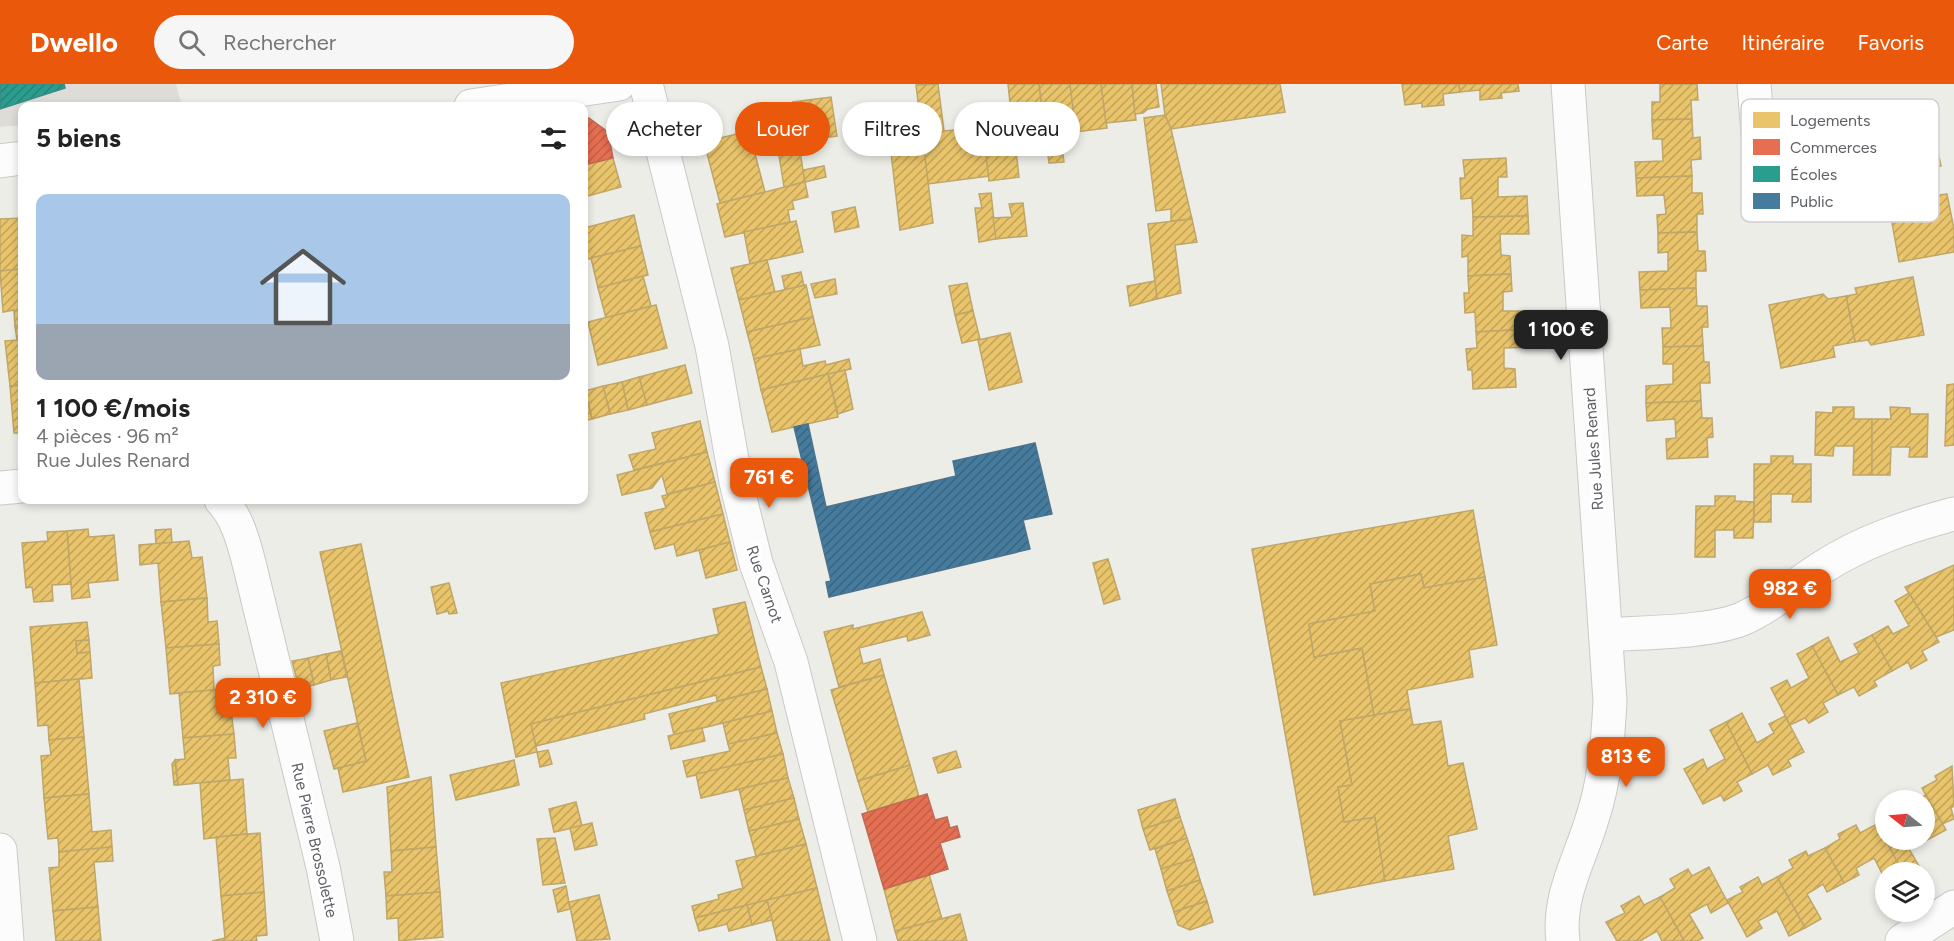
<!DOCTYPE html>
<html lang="fr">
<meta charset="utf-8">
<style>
body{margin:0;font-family:Figtree,sans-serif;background:#f6f6f6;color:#222;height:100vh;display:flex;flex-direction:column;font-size:22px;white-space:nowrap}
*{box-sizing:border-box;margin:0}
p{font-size:20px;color:#767676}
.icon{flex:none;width:33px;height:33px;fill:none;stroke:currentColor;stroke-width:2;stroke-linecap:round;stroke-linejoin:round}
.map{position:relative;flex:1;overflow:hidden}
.panel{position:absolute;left:18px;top:18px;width:570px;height:402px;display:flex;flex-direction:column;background:#fff;border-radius:12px;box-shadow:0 3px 9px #0003}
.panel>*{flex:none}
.hud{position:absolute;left:606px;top:18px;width:570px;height:54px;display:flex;gap:12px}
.needle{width:39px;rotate:287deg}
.tools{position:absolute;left:1875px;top:706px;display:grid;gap:12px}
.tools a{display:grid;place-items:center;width:60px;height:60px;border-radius:50%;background:#fff;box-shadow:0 3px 9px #0003;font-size:30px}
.price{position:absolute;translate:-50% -51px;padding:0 14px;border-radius:12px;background:#ea580c;color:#fff;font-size:20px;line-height:39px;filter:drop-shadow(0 2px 3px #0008)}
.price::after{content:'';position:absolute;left:50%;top:36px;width:18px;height:14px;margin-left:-9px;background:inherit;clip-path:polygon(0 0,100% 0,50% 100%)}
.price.on{background:#222;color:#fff}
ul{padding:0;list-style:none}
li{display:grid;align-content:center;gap:12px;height:318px;padding:0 18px}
li span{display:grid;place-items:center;height:186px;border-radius:12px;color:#555}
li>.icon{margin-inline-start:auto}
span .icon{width:108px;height:108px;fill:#fffc;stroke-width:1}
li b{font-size:26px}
h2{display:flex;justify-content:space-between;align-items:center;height:72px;padding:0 18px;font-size:26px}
.chip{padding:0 21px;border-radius:27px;background:#fff;box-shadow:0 3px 9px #0003;font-size:21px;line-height:54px}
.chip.on{background:#ea580c;color:#fff}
header{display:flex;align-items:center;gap:36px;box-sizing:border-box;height:84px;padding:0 30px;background:#ea580c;color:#fff}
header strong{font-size:28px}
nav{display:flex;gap:33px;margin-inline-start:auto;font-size:21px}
.search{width:420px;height:54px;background:#f6f6f6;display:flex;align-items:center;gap:15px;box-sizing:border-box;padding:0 21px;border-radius:33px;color:#767676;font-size:22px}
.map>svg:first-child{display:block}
.education{fill:#dddcd7}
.homes{fill:url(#homes-hatch);stroke:#bfa669;stroke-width:1.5}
.shops{fill:url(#shops-hatch);stroke:#be6b57;stroke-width:1.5}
.schools{fill:url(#schools-hatch);stroke:#3a8b83;stroke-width:1.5}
.public{fill:url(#public-hatch);stroke:#4c738c;stroke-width:1.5}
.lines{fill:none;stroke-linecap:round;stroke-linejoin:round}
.minor-casing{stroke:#c9c9c9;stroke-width:35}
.minor{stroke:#fcfcfc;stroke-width:33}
.labels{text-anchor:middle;stroke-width:6;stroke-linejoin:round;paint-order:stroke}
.street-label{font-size:16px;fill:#5e6166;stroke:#fff}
.key{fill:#fff;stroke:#cfd0d1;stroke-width:1.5}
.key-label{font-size:16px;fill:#5e6166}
</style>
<header>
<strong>Dwello</strong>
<div class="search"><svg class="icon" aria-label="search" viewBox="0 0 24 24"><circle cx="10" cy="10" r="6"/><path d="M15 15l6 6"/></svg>Rechercher</div>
<nav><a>Carte</a><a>Itinéraire</a><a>Favoris</a></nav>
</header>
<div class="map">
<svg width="1954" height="857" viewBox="0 0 1954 857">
<defs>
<pattern id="homes-hatch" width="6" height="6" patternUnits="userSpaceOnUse" patternTransform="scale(1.5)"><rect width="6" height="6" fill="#e9c46a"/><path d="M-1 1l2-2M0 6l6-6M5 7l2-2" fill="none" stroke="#c0a35b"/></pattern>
<pattern id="shops-hatch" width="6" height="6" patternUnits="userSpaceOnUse" patternTransform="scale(1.5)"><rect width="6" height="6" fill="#e76f51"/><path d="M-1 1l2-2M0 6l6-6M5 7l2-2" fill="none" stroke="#be5f47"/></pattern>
<pattern id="schools-hatch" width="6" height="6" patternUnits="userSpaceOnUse" patternTransform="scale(1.5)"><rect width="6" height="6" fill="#2a9d8f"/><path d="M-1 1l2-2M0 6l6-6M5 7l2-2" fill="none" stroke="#278379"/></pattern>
<pattern id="public-hatch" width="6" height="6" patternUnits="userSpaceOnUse" patternTransform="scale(1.5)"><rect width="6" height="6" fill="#457b9d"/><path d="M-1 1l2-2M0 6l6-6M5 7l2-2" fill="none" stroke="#3b647e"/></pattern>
</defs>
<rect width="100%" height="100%" fill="#edede8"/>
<!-- education -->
<path class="education" d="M0,0H176L182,22H22V41L0,43Z"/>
<!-- homes -->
<g class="homes">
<path d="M938,0L944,47L983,43L989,92L928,100L916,1Z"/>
<path d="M1008,0H1039L1046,52L1014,56Z"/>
<path d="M1039,0H1070L1077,54L1061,55L1064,78L1049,79Z"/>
<path d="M1070,0H1101L1107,44L1076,48Z"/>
<path d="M1101,0H1132L1136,36L1106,39Z"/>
<path d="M1132,0H1156L1159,23L1148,25L1143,29L1135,30Z"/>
<path d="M1161,0H1280L1285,28L1171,45L1165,31Z"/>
<path d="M1402,0H1459L1460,8L1443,10L1444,21L1422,23V19L1405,21Z"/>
<path d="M1459,0H1518L1519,7L1501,9L1502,14L1480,16V6L1460,8Z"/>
<path d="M1660,0H1697L1698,16H1691L1692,35L1652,36V18H1660Z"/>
<path d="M831,13L837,52L799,57L793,18Z"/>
<path d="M1930,26L1941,82L1934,83L1935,95L1893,103L1891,91L1882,93L1872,35Z"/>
<path d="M1165,31L1171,45L1192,135L1171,137V125L1156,127L1144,34Z"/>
<path d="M1692,35L1693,54L1700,53L1701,75L1691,76L1692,92L1636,94L1635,78L1663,77L1662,55H1653L1652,36Z"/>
<path d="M1013,39L1019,93L989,97L983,43Z"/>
<path d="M921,40L933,139L900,146L888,43Z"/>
<path d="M796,44L805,98L784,103L775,46Z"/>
<path d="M749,47L765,108L720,119L704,58Z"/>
<path d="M613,74L621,103L584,113V81Z"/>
<path d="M1506,74L1507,93H1498V113L1527,112L1528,132L1473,133L1472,114L1461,115L1460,94H1465L1463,76Z"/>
<path d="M824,82L826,93L805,98L803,86Z"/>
<path d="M1692,92V109H1702L1703,130H1697V148L1658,149L1657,131L1666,130L1664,111L1637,112L1636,94Z"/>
<path d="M1935,95L1938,111L1947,110L1954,145V168L1899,178L1889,122L1896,120L1893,103Z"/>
<path d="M805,98L808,113L792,117L794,125L788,126L790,138L725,153L717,120Z"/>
<path d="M991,109L996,155L979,158L975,124H982L979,110Z"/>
<path d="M1023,119L1027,152L996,155L993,134L1012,133L1009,120Z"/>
<path d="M855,123L859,143L835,148L832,128Z"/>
<path d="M634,131L641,162L584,176V144Z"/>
<path d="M1528,132L1529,150H1500L1501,171L1510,172L1511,190L1468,192V172L1462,173V151L1473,152V133Z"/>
<path d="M22,134V185L0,187V135Z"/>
<path d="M1192,135L1197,158L1175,161L1181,209L1157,215L1148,140Z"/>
<path d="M796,137L803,168L750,180L744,148Z"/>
<path d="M1697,148L1698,167H1705L1706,187H1696V204L1640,206L1639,188L1668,187V168L1658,169V149Z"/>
<path d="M641,162L648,191L598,204L591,174Z"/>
<path d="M767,176L775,208L739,216L731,184Z"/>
<path d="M22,185V241L15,242L14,226L3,228L0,187Z"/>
<path d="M801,188L804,202L785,206L782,192Z"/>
<path d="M1511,190L1512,207L1503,208V227H1532V245L1476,248L1475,228L1465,229L1464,209H1469L1468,192Z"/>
<path d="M643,192L651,222L606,234L598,204Z"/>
<path d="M1913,193L1924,251L1871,261L1868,256L1855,258L1846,212L1857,210L1855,204Z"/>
<path d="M835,195L837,210L815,214L811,200Z"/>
<path d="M1155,197L1157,215L1130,222L1127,202Z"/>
<path d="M967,199L973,227L955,231L949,202Z"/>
<path d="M806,201L813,233L747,248L739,216Z"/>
<path d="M1696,204L1697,222H1707L1708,243H1702L1703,262L1663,263L1662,244H1671L1670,223L1641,224L1640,206Z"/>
<path d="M1823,210L1828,215L1846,212L1855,258L1833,262L1835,273L1781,284L1769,221Z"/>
<path d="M656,221L667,264L598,281L588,238Z"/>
<path d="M973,227L980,255L962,259L955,231Z"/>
<path d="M813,233L820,261L754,275L747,248Z"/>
<path d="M22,241V301L10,302L5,257L17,256L15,242Z"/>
<path d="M1532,245L1533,263L1504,264V284L1515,285L1516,303L1473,305L1472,286H1468L1466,265L1477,264L1476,248Z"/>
<path d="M1010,249L1022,298L989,306L978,256Z"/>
<path d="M1703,262L1704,278H1709L1710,299H1700L1701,317L1646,319V302L1673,300V280H1663V263Z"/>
<path d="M800,265L803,282L825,277L826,281L849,275L851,285L761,306L754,275Z"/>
<path d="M685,281L692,309L647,321L639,293Z"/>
<path d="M845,286L853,325L838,330L828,290Z"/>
<path d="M828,290L838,333L772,348L761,306Z"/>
<path d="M639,293L647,321L628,326L622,298Z"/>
<path d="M622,298L628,326L610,330L603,302Z"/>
<path d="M1954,300V361L1945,362L1947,301Z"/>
<path d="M22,301V349H14L10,302Z"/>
<path d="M603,302L610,330L592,335L585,307Z"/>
<path d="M585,307L592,335L584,337V308Z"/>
<path d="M1701,317L1702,334H1712L1713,353L1707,354L1708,373L1667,375L1666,355L1676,354L1675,335L1647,337L1646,319Z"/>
<path d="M1833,323H1854V335H1872V391H1853L1854,362H1834L1833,372L1815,371L1816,328L1833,329Z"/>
<path d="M1890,323L1910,324V330H1928L1927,373H1909L1910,363H1891L1890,391H1872V335H1891Z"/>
<path d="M700,337L707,368L634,386L629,371L656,365L652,349Z"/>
<path d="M707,368L715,398L667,410L662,391L652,404L622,411L617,391Z"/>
<path d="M1771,372H1793V380H1811V418H1792L1793,410H1771V438H1754V380H1771Z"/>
<path d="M715,398L723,430L650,448L645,429L666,424L662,412Z"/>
<path d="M1715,412H1735V417L1754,418L1753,454H1734V446H1715V473H1695L1696,422H1715Z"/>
<path d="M1473,426L1485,493L1424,504L1421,490L1370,500L1375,527L1309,540L1314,573L1362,564L1374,631L1340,637L1352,701L1338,703L1344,738L1375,733L1385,797L1314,811L1252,465Z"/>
<path d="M723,430L730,458L677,472L674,460L655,465L650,448Z"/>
<path d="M88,445L89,453L114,451L118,496L88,499L90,513L72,515L67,447Z"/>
<path d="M171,445L172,459L156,460L155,446Z"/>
<path d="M67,447L71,500L52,501L53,517L34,518L32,503L26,504L22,459L48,457L47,448Z"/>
<path d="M189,457L192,474L202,473L207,514L161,518L158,479L140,481L139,461Z"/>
<path d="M730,458L737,486L706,494L699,466Z"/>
<path d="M361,460L409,693L343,708L338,684L366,677L320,468Z"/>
<path d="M1108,475L1120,515L1104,520L1093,479Z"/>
<path d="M1954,481V546L1936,553L1905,503Z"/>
<path d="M1421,490L1424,504L1485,493L1497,561L1469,566L1473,593L1407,606L1410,625L1374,631L1362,564L1314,573L1309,540L1375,527L1370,500Z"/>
<path d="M449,499L457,529L449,530L448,527L437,530L431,503Z"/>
<path d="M1909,509L1939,558L1922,567L1927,576L1911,585L1908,578L1892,587L1872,551L1888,542L1893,550L1909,542L1895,517Z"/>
<path d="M207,514L208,538L217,537L219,560L166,564L161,518Z"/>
<path d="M745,518L761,583L531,640L537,668L516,673L501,599L719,550L713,525Z"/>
<path d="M922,528L930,551L908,557L907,552L859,564L863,580L880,575L884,591L839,603L824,548L853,541V545Z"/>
<path d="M87,538L89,556L76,557L77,569L90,568L92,594L35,599L30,543Z"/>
<path d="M1872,551L1892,587L1874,597L1877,602L1859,612L1854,603L1838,611L1812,562L1828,553L1840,578L1859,569L1854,560Z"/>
<path d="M89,556L90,568L77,569L76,557Z"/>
<path d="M219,560L220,581L213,582L214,606L170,610L166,564Z"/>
<path d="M1812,562L1838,611L1823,619L1828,628L1809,639L1805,634L1790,641L1771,604L1787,596L1791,604L1809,594L1797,570Z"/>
<path d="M341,567L347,593L331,596L326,570Z"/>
<path d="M326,570L331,596L314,601L308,574Z"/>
<path d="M308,574L314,601L299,604L292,577Z"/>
<path d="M761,583L767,605L717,617L716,611L644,630L645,635L536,662L531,640Z"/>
<path d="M884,591L910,681L858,697L831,606Z"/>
<path d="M79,595L84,653L49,656L48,641L38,642L35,599Z"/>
<path d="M223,605L225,628L231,627L234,650L183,654L179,609Z"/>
<path d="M767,605L772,627L674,651L669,630Z"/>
<path d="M1410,625L1413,641L1441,637L1448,682L1463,679L1477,745L1448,752L1454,785L1385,797L1375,733L1344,738L1338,703L1352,701L1340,637Z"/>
<path d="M772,627L777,649L728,660L723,639Z"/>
<path d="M1742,629L1757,659L1774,649L1769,640L1785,632L1804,668L1788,676L1791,682L1773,691L1768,681L1752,690L1726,638Z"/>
<path d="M1726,638L1752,690L1737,698L1742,707L1724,717L1721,711L1703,720L1684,685L1703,675L1707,685L1725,675L1710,646Z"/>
<path d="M357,639L366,677L334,685L324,647Z"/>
<path d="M702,644L705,657L671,665L668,652Z"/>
<path d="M777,649L783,670L687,693L683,677L730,667L728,660Z"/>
<path d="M234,650L236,674H228L230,696L178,701L175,676L185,675L183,654Z"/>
<path d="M84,653L89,710L44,714L41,672L51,671L49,656Z"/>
<path d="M548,666L552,680L540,683L537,668Z"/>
<path d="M956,667L961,683L938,689L933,674Z"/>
<path d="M783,670L788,694L701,714L696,690Z"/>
<path d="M175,676L178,701H174L172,680Z"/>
<path d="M514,676L519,701L456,716L450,691Z"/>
<path d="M910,681L919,713L868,728L858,697Z"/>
<path d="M1952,682L1954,722L1951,724L1954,735L1942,740L1922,704L1937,696L1935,692Z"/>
<path d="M431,693L436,763L391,767L387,703Z"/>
<path d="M788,694L794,714L744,726L739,705Z"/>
<path d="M243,695L247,750L204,755L200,699Z"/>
<path d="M89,710L92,748L111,746L112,763L59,768L58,754L48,755L44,714Z"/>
<path d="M1926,711L1946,746L1927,756L1924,752V717H1914Z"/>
<path d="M794,714L799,735L749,747L744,726Z"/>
<path d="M1175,715L1180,733L1143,745L1138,726Z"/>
<path d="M576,718L582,742L554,748L549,725Z"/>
<path d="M1180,733L1187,754L1150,766L1143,745Z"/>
<path d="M799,735L806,760L756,772L749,747Z"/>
<path d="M1886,735V756H1909L1905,758L1919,782L1907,789H1903L1877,740Z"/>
<path d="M592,739L597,761L575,766L570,744Z"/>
<path d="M1877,740L1903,789H1886V797L1874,774L1856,784L1859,791L1844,799L1825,764L1840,755L1838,750L1856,741L1860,749Z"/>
<path d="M260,749L264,808L221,812L216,753Z"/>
<path d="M555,754L565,799L543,801L537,755Z"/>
<path d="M1187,754L1194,775L1161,785L1155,765Z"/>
<path d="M806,760L817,804L695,834L692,822L719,815L718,811L743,804L736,777Z"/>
<path d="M112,763L113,777L94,778L98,823L53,827L49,784L59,783V768Z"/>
<path d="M436,763L440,808L386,812L384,788H392L391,767Z"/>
<path d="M1825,764L1844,799L1827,808L1823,800L1807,810L1821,835L1805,844L1777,793L1793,784L1789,776L1806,767L1808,772Z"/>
<path d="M1194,775L1200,796L1167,807L1161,785Z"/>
<path d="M1709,783L1728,819L1711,829L1707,820L1689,830L1703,854L1697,857H1684L1660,813L1675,804L1670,795L1688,785L1692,792Z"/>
<path d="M929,790L942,835L895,847L884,805Z"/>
<path d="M1758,793L1762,801L1777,793L1805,844L1789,852L1777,827L1758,837L1762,844L1747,853L1727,816L1743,808L1740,803Z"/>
<path d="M1200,796L1207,817L1174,828L1167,807Z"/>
<path d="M566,802L570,825L558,828L553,806Z"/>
<path d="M817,804L830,857H777L767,816Z"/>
<path d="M264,808L267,851L256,852L257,857H212L225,854L221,812Z"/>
<path d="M440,808L443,853L399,857L398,834L387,835L386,812Z"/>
<path d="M599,811L610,855L577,857L569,818Z"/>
<path d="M1639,812L1644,821L1660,813L1684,857H1662L1657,847L1640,857H1617L1606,838L1625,829L1621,822Z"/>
<path d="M767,816L772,836L752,841L747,821Z"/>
<path d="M1207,817L1213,838L1190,846L1178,841L1174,828Z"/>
<path d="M747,821L752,841L729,847L727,840L699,847L695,834Z"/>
<path d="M98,823L101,857H56L53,827Z"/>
<path d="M960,830L967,857H898L895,847Z"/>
</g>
<!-- shops -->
<g class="shops">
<path d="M589,34L608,48L613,74L584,81V35Z"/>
<path d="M927,710L935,736L947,733L950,744L957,742L960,753L940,759L948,785L884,805L862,730Z"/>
</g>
<!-- schools -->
<path class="schools" d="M0,0H64L65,4L0,25Z"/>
<!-- public -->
<path class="public" d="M808,340L826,423L956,392L953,377L1035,359L1052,430L1023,436L1030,465L829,513L826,498L831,497L794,343Z"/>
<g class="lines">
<defs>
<g id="minor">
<path d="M646,0L712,262L736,398L756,479L791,578L860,857"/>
<path d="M1754,0L1762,101"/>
<path d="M471,22L619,0"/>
<path d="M0,77L22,74"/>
<path d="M0,404L22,402"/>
<path d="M221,416C237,433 243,456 249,479L323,783L337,857"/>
<path d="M1606,551C1645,548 1707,549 1742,535C1771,522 1796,500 1823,483C1863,457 1909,442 1954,430"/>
<path d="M0,766L7,857"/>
<path d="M1563,857C1557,812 1581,774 1593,732C1605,695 1608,656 1610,617L1568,0"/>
<path d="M1902,857L1954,823"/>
</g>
</defs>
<!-- minor casing -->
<use href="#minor" class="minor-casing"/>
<!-- minor -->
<use href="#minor" class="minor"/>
</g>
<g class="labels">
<!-- street labels -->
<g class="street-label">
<text transform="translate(1593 365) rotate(-94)" y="6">Rue Jules Renard</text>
<text transform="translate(765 500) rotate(71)" y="6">Rue Carnot</text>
<text transform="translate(315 756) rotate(77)" y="6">Rue Pierre Brossolette</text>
</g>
</g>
<!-- legend -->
<rect x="1741" y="15" width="198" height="123" rx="9" class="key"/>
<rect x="1753" y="28" width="27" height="16" fill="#e9c46a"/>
<rect x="1753" y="55" width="27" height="16" fill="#e76f51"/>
<rect x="1753" y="82" width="27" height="16" fill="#2a9d8f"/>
<rect x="1753" y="109" width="27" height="16" fill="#457b9d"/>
<g class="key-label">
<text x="1790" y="42">Logements</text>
<text x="1790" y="69">Commerces</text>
<text x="1790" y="96">Écoles</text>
<text x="1790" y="123">Public</text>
</g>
</svg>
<div class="tools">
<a><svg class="needle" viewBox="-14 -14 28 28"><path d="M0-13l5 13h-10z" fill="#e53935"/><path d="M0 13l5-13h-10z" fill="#767676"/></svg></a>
<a><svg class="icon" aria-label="layers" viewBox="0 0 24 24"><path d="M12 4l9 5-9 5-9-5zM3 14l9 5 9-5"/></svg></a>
</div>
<b class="price on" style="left:1561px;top:277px">1 100 €</b>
<b class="price" style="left:769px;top:425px">761 €</b>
<b class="price" style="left:1790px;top:536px">982 €</b>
<b class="price" style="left:263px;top:645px">2 310 €</b>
<b class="price" style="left:1626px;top:704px">813 €</b>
<div class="hud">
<a class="chip">Acheter</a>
<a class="chip on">Louer</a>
<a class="chip">Filtres</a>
<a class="chip">Nouveau</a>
</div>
<section class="panel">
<h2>5 biens<svg class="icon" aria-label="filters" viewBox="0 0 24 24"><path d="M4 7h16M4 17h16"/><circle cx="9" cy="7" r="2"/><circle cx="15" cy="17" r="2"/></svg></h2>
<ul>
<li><span style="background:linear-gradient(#a9c7e8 70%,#9aa5b1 0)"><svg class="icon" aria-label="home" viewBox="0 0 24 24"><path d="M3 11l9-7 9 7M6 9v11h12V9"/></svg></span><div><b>1 100 €/mois</b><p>4 pièces · 96 m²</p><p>Rue Jules Renard</p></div></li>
</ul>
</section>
</div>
